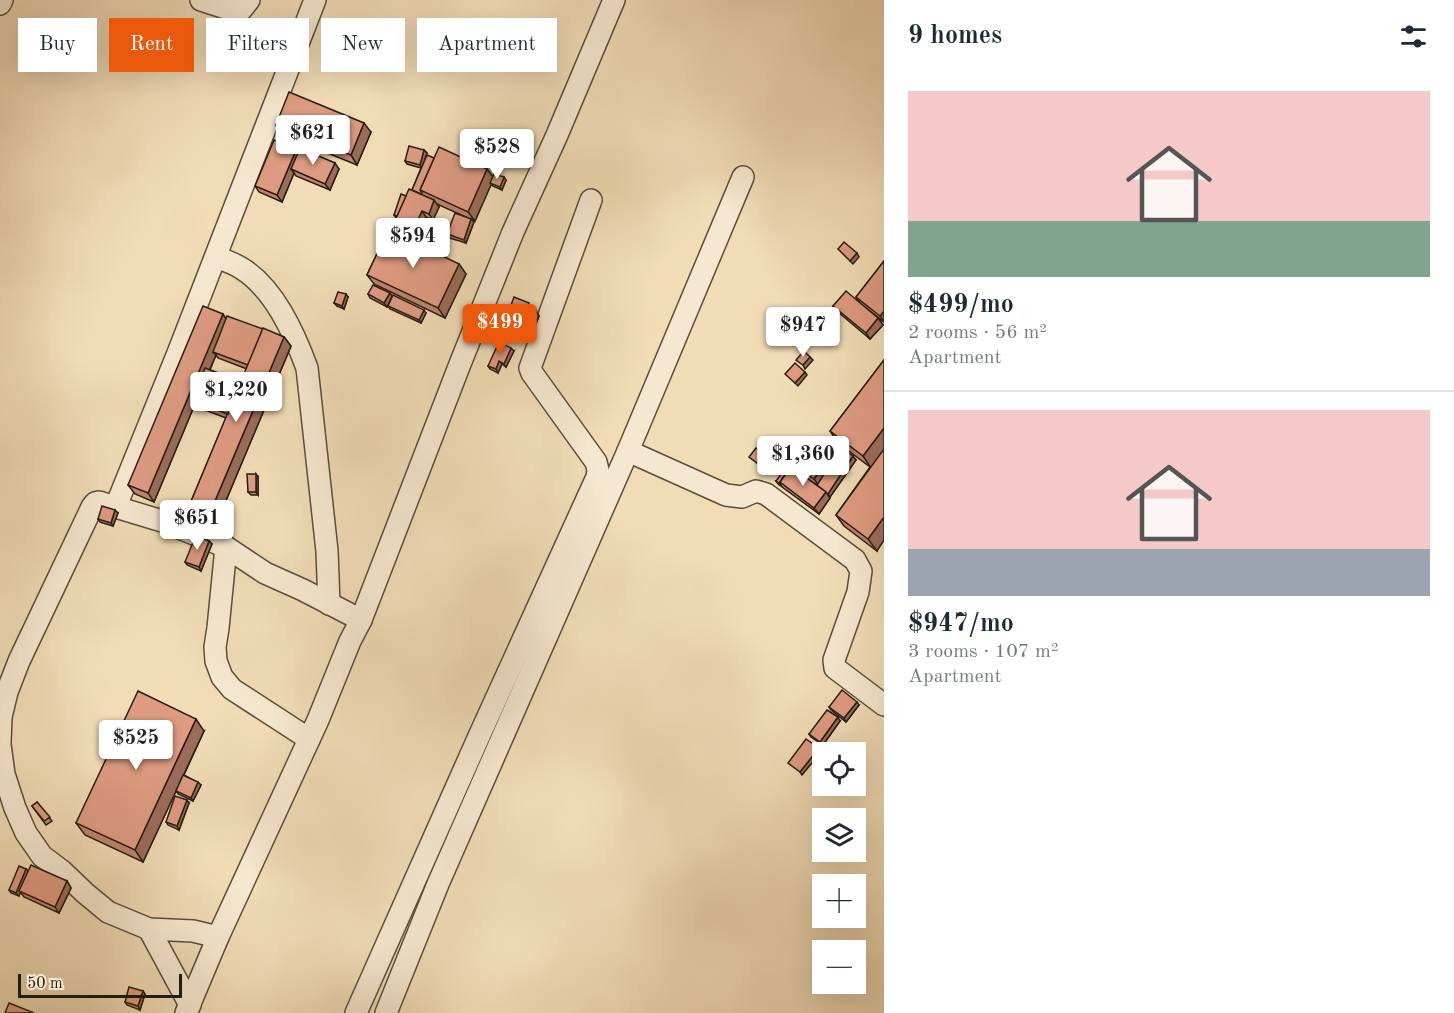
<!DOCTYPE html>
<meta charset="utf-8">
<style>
body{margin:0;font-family:"Old Standard TT",serif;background:#f2f2f3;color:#1f2937;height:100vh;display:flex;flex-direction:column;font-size:22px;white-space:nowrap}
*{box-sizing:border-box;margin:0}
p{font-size:20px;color:#747a83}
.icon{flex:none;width:33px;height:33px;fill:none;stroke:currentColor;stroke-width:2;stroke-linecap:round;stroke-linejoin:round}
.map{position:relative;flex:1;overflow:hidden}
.drawer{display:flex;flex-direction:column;background:#fff;width:570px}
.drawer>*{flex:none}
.banner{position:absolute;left:18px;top:18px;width:570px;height:54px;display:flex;gap:12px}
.fabs{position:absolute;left:812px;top:742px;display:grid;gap:12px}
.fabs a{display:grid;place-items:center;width:54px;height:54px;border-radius:0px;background:#fff;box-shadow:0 6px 24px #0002;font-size:30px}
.scale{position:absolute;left:18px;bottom:15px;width:164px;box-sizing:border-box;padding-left:6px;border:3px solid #271e12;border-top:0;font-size:16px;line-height:21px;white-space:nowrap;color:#271e12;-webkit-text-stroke:4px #f6e8d0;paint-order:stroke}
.price{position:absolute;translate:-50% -51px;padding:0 14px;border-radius:6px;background:#fff;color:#222;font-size:20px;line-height:39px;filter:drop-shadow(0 2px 3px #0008)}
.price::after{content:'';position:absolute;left:50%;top:36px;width:18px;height:14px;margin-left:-9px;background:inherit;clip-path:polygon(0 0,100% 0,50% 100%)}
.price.current{background:#ea580c;color:#fff}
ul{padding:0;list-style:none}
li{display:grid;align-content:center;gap:12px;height:318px;padding:0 24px}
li+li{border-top:2px solid #e0e1e3}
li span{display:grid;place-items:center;height:186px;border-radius:0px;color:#555}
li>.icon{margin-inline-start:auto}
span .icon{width:108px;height:108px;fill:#fffc;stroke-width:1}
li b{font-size:26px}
h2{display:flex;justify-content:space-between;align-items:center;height:72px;padding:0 24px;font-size:26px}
.pill{padding:0 21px;border-radius:0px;background:#fff;box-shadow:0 6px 24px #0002;font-size:21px;line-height:54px}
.pill.current{background:#ea580c;color:#fff}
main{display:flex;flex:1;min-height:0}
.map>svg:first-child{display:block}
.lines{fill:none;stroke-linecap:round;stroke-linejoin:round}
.minor-casing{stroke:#5a4e3b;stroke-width:24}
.minor{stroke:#f6e8d0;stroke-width:21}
.wall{fill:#bf856f;stroke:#271e12;stroke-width:1.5;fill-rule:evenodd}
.shaded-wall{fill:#9b6c5a;stroke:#271e12;stroke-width:1.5}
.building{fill:#de9b81;stroke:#271e12;stroke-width:1.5}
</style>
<main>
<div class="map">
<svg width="884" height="1013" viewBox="0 0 884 1013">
<rect width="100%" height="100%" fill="#f1dcb6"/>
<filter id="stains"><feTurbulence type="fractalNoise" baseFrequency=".00333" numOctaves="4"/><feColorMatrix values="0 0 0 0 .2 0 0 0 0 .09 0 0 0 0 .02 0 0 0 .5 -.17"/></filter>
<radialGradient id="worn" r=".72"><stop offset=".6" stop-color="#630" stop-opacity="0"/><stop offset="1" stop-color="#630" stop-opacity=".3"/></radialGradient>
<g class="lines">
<defs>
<g id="minor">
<path d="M201,0L229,9L241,10L249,0"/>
<path d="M0,4L2,0"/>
<path d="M216,257C224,260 233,263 241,268C274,288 294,333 307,368L327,551L329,604"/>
<path d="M628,451L726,495L742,497L756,491L766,494L855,560L861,571L858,592L834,660L835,668L884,705"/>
<path d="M116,506L178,353L315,0"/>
<path d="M226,547L218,628L215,647L216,661L222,677L232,689L309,739"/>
<path d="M0,742L1,717L7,692L19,661L92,507L95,503L99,502L162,521L226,547L265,573L303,590L361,620"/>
<path d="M0,745L4,774L15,808L26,833L42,856L62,871L85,893L108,912L149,929L193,931L218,937"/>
<path d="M149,929L190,1005"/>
<path d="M186,1013L218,937L318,720L350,641L361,620L460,364L513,232L557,135L614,0"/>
<path d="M356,1013L480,734L597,477L598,470L596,462L532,373L530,368L591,200"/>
<path d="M386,1013L438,884L628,451L743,177"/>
</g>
</defs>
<!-- minor casing -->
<use href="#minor" class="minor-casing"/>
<!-- minor -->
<use href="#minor" class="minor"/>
</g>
<!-- wall -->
<g class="wall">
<path d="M276,125L371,132L357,165L283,135Z"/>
<path d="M296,150L298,152L339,169L330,190L296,176L294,173L282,202L259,192L255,186Z"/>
<path d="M424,150L427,153L425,159L434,158L487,169L493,177H504L506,180L502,190L493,186L491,184L475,221L472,219L474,222L466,243L450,238L447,234L468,218L437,204L439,207L433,220L426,217L415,243L459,264L466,274L445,318L374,284L367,275L385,237L383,234L392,227L396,218L394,215L406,196L412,190L421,168L407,164L405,161Z"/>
<path d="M884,261V322L861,304L878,318L883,325L870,339L838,312L833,306L860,303L856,297Z"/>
<path d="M390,293L392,296L387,307L370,298L368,294Z"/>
<path d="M348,297L344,309L337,306L334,303Z"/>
<path d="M388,306L426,313L421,323L390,309Z"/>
<path d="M535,309L539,316L530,339L509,330L504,324Z"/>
<path d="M226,318L284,337L291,346L214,529L193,520L187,511L226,418L197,407L195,404L154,502L135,494L128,485ZM216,355L218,358L247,369L241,382L210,370Z"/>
<path d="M514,351L506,367L502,364L498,373L490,369L488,366Z"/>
<path d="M884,360L877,551L844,526L836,515L870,467L838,443L830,431Z"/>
<path d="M834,458L856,460L830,497L828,495L830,498L819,514L778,484L776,481L817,485L801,474L796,467Z"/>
<path d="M258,477V495H251L248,492Z"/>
<path d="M118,513L113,526L100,522L98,519Z"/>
<path d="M209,541L212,544L201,571L187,565L185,562Z"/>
<path d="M859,705L846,722L831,710L829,707Z"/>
<path d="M840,721L823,745L811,737L809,734Z"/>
<path d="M204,731L184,775L201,785L193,801L178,794L176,791L143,862L85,835L76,823Z"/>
<path d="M37,802L52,821L46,825L32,806Z"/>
<path d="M189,803L179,830L168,825L166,822Z"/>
<path d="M26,869L28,871L67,881L71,888L59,913L24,897L20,892L19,896L11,893L9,890Z"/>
<path d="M143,991L145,994L140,1010L127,1005L125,1002Z"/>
</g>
<!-- shaded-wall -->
<g class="shaded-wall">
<path d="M364,123L371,132L357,165L351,155Z"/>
<path d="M296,150L301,156L291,169L294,173L282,202L277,195Z"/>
<path d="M424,150L427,153L422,168L420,165Z"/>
<path d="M335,163L339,169L330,190L325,184Z"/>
<path d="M487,169L494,178L475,221L468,212Z"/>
<path d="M504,177L506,180L502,190L500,187Z"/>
<path d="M434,200L439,207L433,220L429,214Z"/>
<path d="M422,211L426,217L414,246L409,239Z"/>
<path d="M471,219L474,222L466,243L464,240Z"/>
<path d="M857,253L859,257L853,264L850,261Z"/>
<path d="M459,264L466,274L445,318L438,308Z"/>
<path d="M390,293L392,296L387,307L384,303Z"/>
<path d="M346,294L348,297L344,309L342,306Z"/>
<path d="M535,309L539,316L530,339L526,332Z"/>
<path d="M424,310L426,313L421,323L419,320Z"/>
<path d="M884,311V322L880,316Z"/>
<path d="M223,314L229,323L213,352L216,355L196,402L192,400L195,404L154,502L148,493Z"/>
<path d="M878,318L883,325L870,339L866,333Z"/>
<path d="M284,337L291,346L214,529L207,520Z"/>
<path d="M511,348L514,351L506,367L504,364Z"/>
<path d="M810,357L813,360L805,369L803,365Z"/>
<path d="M499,361L502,364L498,373L496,369Z"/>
<path d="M805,372L807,375L798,386L795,383Z"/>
<path d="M884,428V451L871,468L863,456Z"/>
<path d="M764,454L766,457L760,466L757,463Z"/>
<path d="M831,454L836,460L819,486L814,479Z"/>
<path d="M853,456L856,460L830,497L828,494Z"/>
<path d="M256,474L258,477V495L256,492Z"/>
<path d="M826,492L830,498L819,514L814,508Z"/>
<path d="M115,510L118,513L113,526L111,523Z"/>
<path d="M884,517V540L877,551L868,539Z"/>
<path d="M209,541L212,544L201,571L199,567Z"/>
<path d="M857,702L859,705L846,722L844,718Z"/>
<path d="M838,717L840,721L823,745L820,742Z"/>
<path d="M196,719L204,731L143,862L135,850Z"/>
<path d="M819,748L821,752L802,775L800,772Z"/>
<path d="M198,782L201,785L193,801L191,798Z"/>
<path d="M187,800L189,803L179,830L177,826Z"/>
<path d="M26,869L29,872L19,896L16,893Z"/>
<path d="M67,881L71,888L59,913L55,907Z"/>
<path d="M143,991L145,994L140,1010L138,1006Z"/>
</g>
<!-- building -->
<g class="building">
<path d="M289,92L364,123L351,155L276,125Z"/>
<path d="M274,140L296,150L277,195L255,186Z"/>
<path d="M409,146L424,150L420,165L405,161Z"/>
<path d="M439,147L487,169L468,212L420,190Z"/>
<path d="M300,148L335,163L325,184L291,169Z"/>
<path d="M427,155L434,158L420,190L422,193L421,194L412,190Z"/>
<path d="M494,174L504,177L500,187L490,183Z"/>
<path d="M409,189L434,200L429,214L422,211L409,239L390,231Z"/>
<path d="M401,194L406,196L397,216L394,215Z"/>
<path d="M455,213L471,219L464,240L447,234Z"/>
<path d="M387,224L392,227L390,231L388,230L386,235L383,234Z"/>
<path d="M388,230L459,264L438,308L367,275Z"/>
<path d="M844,242L857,253L850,261L838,249Z"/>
<path d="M884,261V311L880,316L856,297Z"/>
<path d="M373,285L390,293L384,303L368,294Z"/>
<path d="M846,291L878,318L866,333L833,306Z"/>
<path d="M338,292L346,294L342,306L334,303Z"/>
<path d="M393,295L424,310L419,320L388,306Z"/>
<path d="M514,297L529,303L528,307L535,309L526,332L504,324Z"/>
<path d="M203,306L223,314L148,493L128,485Z"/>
<path d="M227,316L263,329L248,365L213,352Z"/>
<path d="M263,328L284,337L207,520L187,511Z"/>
<path d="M499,342L511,348L504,364L499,361L496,369L488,366Z"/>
<path d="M804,351L810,357L803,365L796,360Z"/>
<path d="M884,360V428L863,456L830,431Z"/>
<path d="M795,363L805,372L795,383L785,374Z"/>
<path d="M205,368L241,382L228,414L192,400Z"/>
<path d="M813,442L831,454L814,479L796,467Z"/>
<path d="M756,448L764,454L757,463L749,457Z"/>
<path d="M841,448L853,456L828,494L817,485Z"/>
<path d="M884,449V517L868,539L836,515Z"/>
<path d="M787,466L790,468L780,482L781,485L776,481Z"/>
<path d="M791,467L826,492L814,508L780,482Z"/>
<path d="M247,474H256V492H248Z"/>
<path d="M102,506L115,510L111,523L98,519Z"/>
<path d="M196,535L209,541L199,567L185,562Z"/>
<path d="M842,690L857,702L844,718L829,707Z"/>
<path d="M138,691L196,719L135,850L76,823Z"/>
<path d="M827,710L838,717L820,742L809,734Z"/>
<path d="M806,739L819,748L800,772L788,763Z"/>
<path d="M183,775L198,782L191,798L176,791Z"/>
<path d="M175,796L187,800L177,826L166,822Z"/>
<path d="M37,802L50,817L44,821L32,806Z"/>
<path d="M31,865L67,881L55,907L19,891Z"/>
<path d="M19,866L26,869L16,893L9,890Z"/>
<path d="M129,987L143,991L138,1006L125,1002Z"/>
<path d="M9,1003L34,1013H5Z"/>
</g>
<rect width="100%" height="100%" filter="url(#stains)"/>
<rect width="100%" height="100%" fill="url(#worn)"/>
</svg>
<div class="fabs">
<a><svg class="icon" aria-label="locate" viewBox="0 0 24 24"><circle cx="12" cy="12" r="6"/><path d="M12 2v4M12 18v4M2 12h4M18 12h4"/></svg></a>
<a><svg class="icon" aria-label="layers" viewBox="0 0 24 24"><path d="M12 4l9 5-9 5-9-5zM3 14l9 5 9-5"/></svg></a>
<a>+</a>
<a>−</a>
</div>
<div class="scale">50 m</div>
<b class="price" style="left:313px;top:166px">$621</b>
<b class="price" style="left:497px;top:180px">$528</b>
<b class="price" style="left:413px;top:269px">$594</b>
<b class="price current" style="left:500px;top:355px">$499</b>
<b class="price" style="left:803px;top:358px">$947</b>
<b class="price" style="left:236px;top:423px">$1,220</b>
<b class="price" style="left:803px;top:487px">$1,360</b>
<b class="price" style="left:197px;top:551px">$651</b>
<b class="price" style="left:136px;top:771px">$525</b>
<div class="banner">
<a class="pill">Buy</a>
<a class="pill current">Rent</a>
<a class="pill">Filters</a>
<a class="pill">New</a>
<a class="pill">Apartment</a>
</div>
</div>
<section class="drawer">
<h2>9 homes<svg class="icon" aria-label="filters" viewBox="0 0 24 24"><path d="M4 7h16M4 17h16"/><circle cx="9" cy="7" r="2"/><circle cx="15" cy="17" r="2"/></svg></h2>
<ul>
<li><span style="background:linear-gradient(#f6c9c9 70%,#7fa58c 0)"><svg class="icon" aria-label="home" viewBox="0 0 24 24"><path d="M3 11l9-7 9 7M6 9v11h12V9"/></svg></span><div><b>$499/mo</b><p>2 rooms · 56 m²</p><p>Apartment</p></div></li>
<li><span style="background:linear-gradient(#f6c9c9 75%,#9aa5b1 0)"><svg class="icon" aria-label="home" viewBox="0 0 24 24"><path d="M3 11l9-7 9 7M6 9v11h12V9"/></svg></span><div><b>$947/mo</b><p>3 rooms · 107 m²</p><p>Apartment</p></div></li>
</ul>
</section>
</main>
